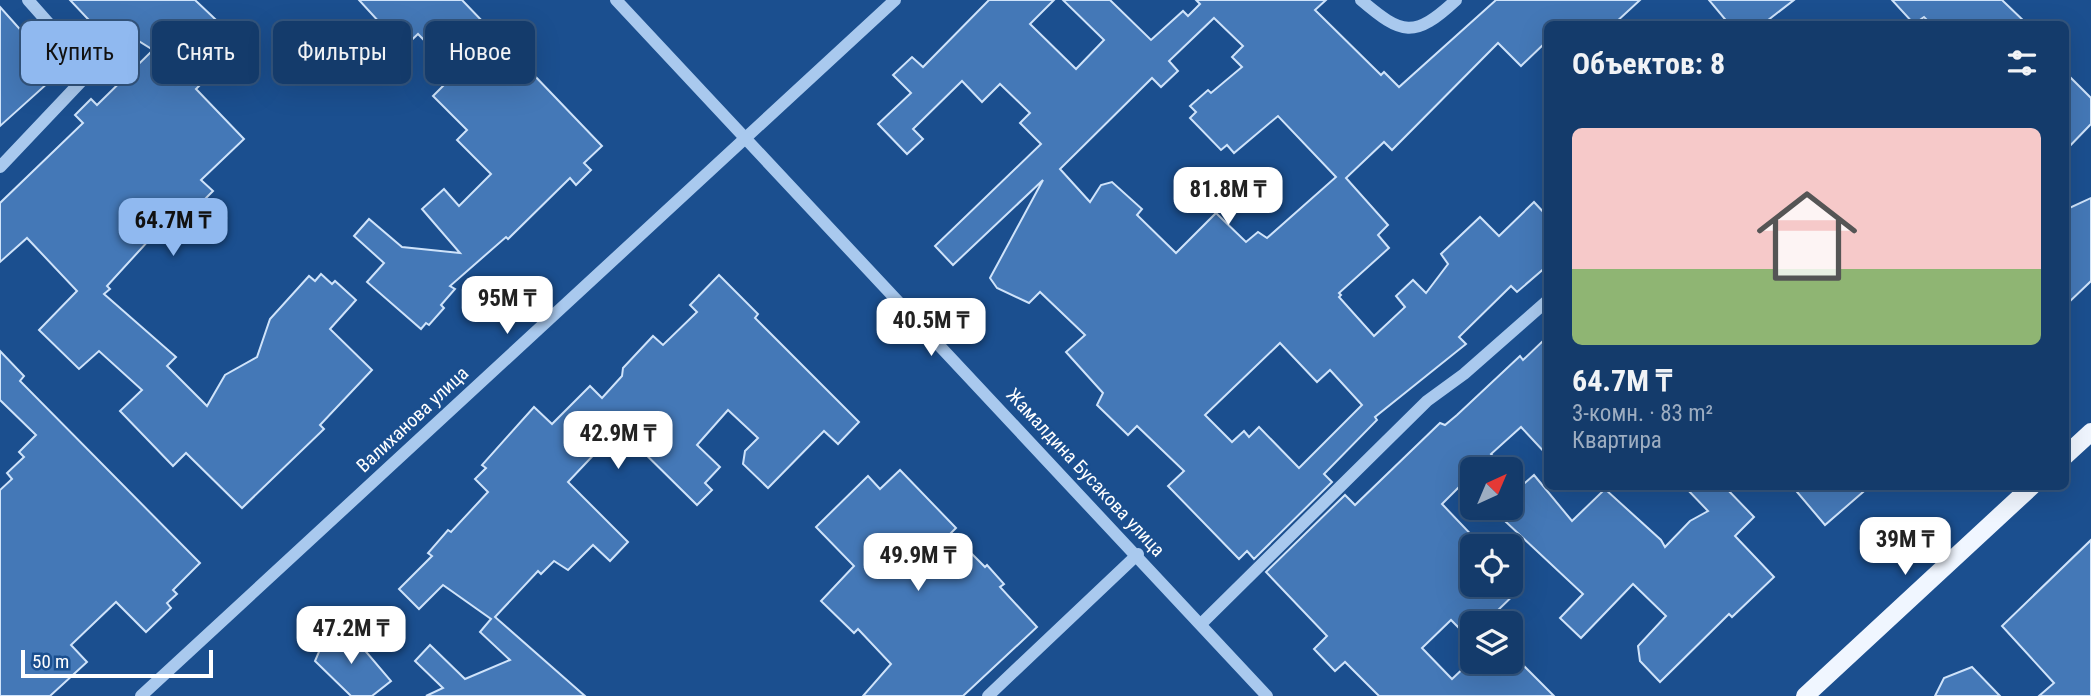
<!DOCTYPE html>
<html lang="ru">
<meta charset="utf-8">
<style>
body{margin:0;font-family:"Roboto Condensed",sans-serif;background:#214673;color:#f1f3f6;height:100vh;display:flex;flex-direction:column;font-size:26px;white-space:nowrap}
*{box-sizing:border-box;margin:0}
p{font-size:23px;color:#9dadc1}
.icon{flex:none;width:38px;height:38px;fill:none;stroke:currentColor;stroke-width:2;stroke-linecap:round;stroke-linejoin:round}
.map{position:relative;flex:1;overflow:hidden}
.drawer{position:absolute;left:1544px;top:21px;width:525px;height:469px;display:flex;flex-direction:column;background:#143b6b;border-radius:10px;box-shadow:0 7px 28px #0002,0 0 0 2px #33557e}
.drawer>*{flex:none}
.banner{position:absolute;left:21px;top:21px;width:665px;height:63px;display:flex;gap:14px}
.needle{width:46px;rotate:44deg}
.controls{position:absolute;left:1460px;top:457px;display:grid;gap:14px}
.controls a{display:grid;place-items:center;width:63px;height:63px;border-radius:10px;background:#143b6b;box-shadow:0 7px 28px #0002,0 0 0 2px #33557e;font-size:35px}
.scale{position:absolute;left:21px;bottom:18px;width:192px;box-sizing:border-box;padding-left:7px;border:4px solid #fff;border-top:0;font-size:19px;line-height:24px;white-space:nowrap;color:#fff;-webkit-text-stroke:5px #1b4f8f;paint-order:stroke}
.price{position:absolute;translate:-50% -60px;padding:0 16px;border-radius:14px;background:#fff;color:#222;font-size:23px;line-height:46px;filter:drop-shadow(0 2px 4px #0008)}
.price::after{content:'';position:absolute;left:50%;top:42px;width:21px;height:16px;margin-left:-10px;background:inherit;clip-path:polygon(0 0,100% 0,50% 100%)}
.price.selected{background:#90b9f0;color:#111}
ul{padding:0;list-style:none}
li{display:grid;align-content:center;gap:14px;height:371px;padding:0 28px}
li+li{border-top:2px solid #33557e}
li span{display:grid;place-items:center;height:217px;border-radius:10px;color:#555}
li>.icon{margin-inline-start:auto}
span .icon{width:126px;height:126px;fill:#fffc;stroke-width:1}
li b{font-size:30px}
h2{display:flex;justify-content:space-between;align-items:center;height:84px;padding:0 28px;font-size:30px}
.chip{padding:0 24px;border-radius:10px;background:#143b6b;box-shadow:0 7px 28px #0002,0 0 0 2px #33557e;font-size:24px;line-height:63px}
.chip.selected{background:#90b9f0;color:#111}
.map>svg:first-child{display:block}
.building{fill:#4478b7;stroke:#cfe3fa;stroke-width:2;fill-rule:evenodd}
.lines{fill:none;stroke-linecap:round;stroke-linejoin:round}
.minor{stroke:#a9c9ee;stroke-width:12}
.major{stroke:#f0f6ff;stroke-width:18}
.labels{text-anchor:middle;stroke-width:5;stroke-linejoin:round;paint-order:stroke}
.street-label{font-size:19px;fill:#fff;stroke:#1b4f8f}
</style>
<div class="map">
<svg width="2091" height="696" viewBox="0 0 2091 696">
<rect width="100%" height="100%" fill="#1b4f8f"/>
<!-- building -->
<g class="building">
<path d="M70,0H195L231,34L191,77L200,85L196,89L244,139L201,180L213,191L206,198L226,218L203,241L186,224L175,235L172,232L168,236L160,228L107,286L110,289L104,294L176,357L167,366L207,406L225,375L257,357L270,319L309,276L315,281L321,274L332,284L335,281L356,300L330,329L372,370L320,425L324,429L242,508L186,453L173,466L120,411L142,390L99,351L79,369L39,330L77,291L27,238L0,262V203L83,123L75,115L91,99L97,105L153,50L116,27L105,37Z"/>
<path d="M359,0H462L602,146L584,163L591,170L576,185L570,178L508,239L506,237L450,286L455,289L441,305L444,308L429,325L426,323L421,329L367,282L384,263L354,236L369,219L402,247L460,253L422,209L444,189L459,206L491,174L457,140L467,130L433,96L456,73L418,34L403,48Z"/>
<path d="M989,0H1054L1030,24L1076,69L1104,40L1063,0H1110L1151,40L1183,11L1188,16L1200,4L1196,0H1326L1315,10L1381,75L1384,72L1399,87L1496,0H1640L1614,24H1547V41L1521,66L1498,43L1392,150L1384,142L1346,178L1388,225L1378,235L1389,248L1339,293L1341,295L1339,297L1374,336L1405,307L1396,296L1413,280L1426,293L1448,264L1441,254L1480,217L1499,236L1534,202L1547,216V266L1517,292L1511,286L1459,337L1466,344L1375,417L1377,420L1324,474L1332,482L1254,559L1247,551L1239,559L1168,486L1184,471L1137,426L1128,435L1097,405L1103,393L1066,352L1085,335L1040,292L1029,303L997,288L990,278L1043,180L953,265L935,246L1041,144L1020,123L1030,113L1000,84L982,102L962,81L913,129L923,139L907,154L878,124L911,93L893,75L912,57L923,67ZM1214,18L1243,46L1232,57L1242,67L1211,93L1208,90L1190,106L1196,112L1190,118L1221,150L1227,145L1234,153L1278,116L1336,177L1267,238L1258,232L1246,242L1216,213L1176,253L1137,215L1142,209L1112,182L1101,185L1090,202L1060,169L1152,78L1161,87L1178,71L1169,61ZM1280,343L1317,382L1330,370L1362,405L1299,468L1259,427L1249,437L1244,431L1232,442L1205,415Z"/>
<path d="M1709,0H1794L1763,24H1729Z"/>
<path d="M1892,0H2002L2027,24H1931L1924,17L1914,24Z"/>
<path d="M0,7L59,73L0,126Z"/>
<path d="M2065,72L2091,98V124L2065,151Z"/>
<path d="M2091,198V281L2065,306V210Z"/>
<path d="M719,275L758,314L755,318L859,422L838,444L824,431L768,488L743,464L745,451L758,438L728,410L697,445L720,467L705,483L712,490L697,505L619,428L568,482L628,542L610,561L593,545L568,570L554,561L541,574L538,571L495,617L585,696H426L443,688L415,661L430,645L465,679L510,660L480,632L491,619L443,585L419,609L399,589L432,556L428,553L448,530L451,532L488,492L475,479L486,468L482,465L534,407L552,424L590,386L602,398L622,376L623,368L653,336L663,345L697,312L690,305Z"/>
<path d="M1547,337V455L1521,427L1491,454L1504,469H1472V474L1442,504L1482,546H1472V584H1510V575L1522,587L1496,612L1507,623H1472V641L1451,620L1422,648L1452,679L1470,662H1520L1554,696H1379L1345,662L1335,671L1314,649L1327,636L1266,572L1345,495L1355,505L1440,423L1445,425L1457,415L1520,356L1523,360Z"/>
<path d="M0,351L24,376L20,381L200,563L173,590L177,594L167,603L171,608L146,632L116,602L71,645L87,662L50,696H0V490L12,479L7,473L24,457L19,452L36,435L0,400Z"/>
<path d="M900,470L956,528L951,533L985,567L987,565L1004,584L1000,587L1037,627L963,696H863L891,664L858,629L854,633L821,601L854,566L816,527L868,476L880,489Z"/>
<path d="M1534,475L1572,521L1605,489L1661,540L1665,547L1690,521L1708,511L1684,486H1724L1754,517L1735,536L1774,577L1732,617L1729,614L1660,682L1640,661L1638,646L1666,616L1633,584L1581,638L1560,618L1583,594L1491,508H1510V496Z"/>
<path d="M1792,486H1870L1825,525Z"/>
<path d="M2091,540V696H2039L2054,683L2002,626Z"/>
<path d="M345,627L391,681L372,696H351L315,661L321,647Z"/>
<path d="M1972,667L2000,696H1935L1944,678Z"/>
</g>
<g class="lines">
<!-- minor -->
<g class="minor">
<path d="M616,0L1267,696"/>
<path d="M1361,0C1402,35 1414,39 1456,0"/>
<path d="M0,167L91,71L28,0"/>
<path d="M1201,624L1427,401L1464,374L1547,301"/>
<path d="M141,696L895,0"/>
<path d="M988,696L1138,554"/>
</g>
<!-- major -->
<g class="major">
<path d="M2065,456L2091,432"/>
<path d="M1805,696L2032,486"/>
</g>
</g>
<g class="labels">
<!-- street labels -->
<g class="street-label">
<text transform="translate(412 419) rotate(-43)" y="7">Валиханова улица</text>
<text transform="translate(1086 472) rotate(47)" y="7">Жамалдина Бусакова улица</text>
</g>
</g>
</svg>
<div class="controls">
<a><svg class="needle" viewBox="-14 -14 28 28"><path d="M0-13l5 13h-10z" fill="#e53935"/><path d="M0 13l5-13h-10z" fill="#9dadc1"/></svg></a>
<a><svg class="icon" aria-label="locate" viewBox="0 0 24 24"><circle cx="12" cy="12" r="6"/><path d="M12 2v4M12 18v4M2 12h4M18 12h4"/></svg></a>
<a><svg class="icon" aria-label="layers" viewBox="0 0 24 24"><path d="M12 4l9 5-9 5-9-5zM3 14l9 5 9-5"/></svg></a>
</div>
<div class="scale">50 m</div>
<b class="price" style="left:1228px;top:227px">81.8M ₸</b>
<b class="price selected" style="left:173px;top:258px">64.7M ₸</b>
<b class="price" style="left:507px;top:336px">95M ₸</b>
<b class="price" style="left:931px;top:358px">40.5M ₸</b>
<b class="price" style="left:618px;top:471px">42.9M ₸</b>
<b class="price" style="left:1905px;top:577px">39M ₸</b>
<b class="price" style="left:918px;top:593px">49.9M ₸</b>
<b class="price" style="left:351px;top:666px">47.2M ₸</b>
<div class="banner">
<a class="chip selected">Купить</a>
<a class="chip">Снять</a>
<a class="chip">Фильтры</a>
<a class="chip">Новое</a>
</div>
<section class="drawer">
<h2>Объектов: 8<svg class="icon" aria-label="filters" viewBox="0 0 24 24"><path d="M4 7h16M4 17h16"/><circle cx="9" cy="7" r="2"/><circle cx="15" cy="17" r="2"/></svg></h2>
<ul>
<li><span style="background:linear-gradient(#f6c9c9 65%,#8fb573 0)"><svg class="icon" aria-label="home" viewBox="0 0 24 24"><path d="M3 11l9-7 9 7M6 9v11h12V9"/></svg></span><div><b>64.7M ₸</b><p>3-комн. · 83 m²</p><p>Квартира</p></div></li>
</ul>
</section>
</div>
